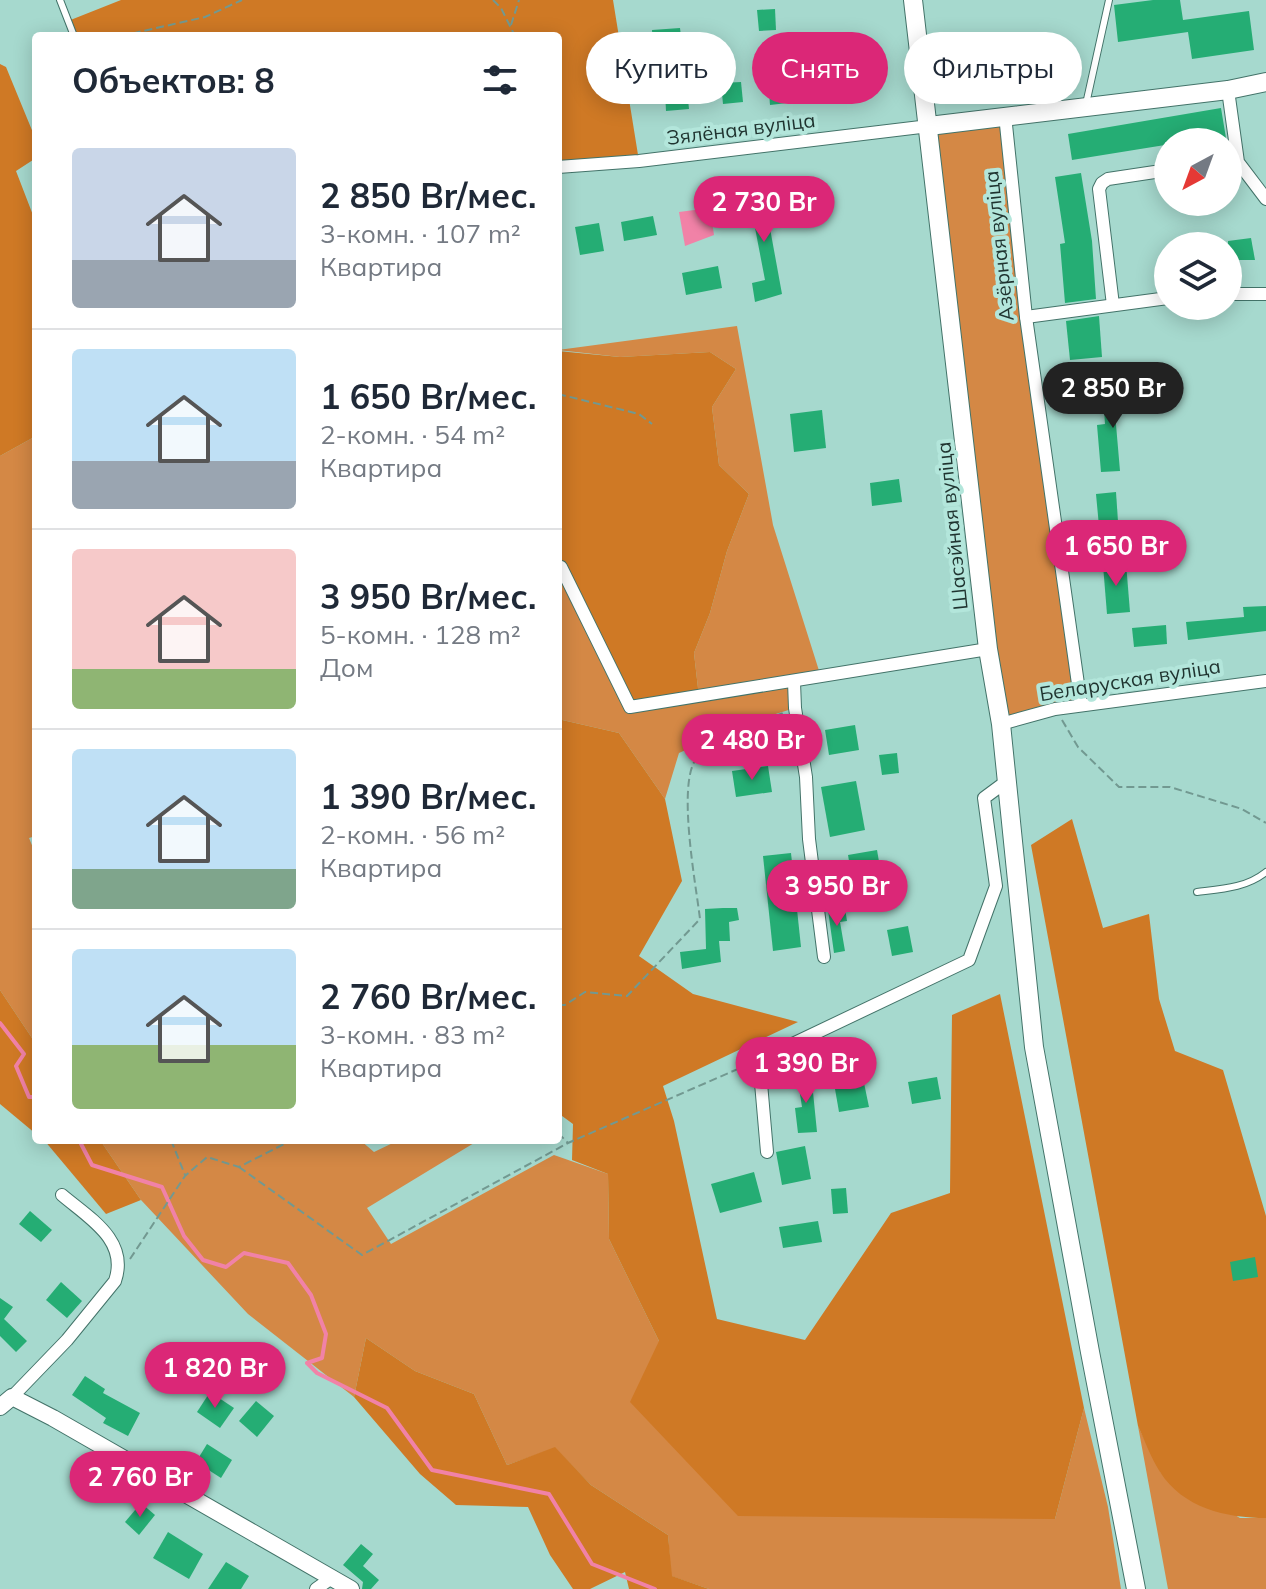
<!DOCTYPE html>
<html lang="ru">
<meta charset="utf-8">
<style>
body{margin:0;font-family:Mulish,sans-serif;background:#f6f6f7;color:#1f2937;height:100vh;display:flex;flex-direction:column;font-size:30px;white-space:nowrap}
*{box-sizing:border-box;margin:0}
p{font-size:26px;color:#747a83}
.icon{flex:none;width:44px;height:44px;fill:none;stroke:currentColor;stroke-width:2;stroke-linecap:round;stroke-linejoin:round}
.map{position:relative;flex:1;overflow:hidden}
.side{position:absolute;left:32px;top:32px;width:530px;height:1112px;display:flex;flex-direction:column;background:#fff;border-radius:8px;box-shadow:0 4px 20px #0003}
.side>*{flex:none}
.hud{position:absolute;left:586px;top:32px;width:560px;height:72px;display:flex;gap:16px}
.needle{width:52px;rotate:221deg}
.fabs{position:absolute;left:1154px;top:128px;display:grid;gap:16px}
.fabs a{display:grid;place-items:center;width:88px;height:88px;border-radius:50%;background:#fff;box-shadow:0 4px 20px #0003;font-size:40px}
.price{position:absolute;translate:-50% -68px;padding:0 18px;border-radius:28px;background:#db2777;color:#fff;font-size:26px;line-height:52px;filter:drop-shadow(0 2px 4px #0008)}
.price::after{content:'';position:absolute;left:50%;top:48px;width:24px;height:18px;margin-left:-12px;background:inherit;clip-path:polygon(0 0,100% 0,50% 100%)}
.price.on{background:#222;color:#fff}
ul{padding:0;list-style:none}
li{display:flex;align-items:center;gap:24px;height:200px;padding:0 40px}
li+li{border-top:2px solid #e0e1e3}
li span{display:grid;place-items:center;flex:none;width:224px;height:160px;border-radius:8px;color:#555}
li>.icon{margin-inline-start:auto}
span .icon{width:96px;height:96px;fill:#fffc;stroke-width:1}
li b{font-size:34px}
h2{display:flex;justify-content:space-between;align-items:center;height:96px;padding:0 40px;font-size:34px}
.pill{padding:0 28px;border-radius:36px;background:#fff;box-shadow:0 4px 20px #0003;font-size:28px;line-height:72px}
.pill.on{background:#db2777;color:#fff}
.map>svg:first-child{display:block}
.green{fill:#d48845}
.forest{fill:#cf7925}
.water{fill:#f182a7}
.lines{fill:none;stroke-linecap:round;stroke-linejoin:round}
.stream{stroke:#f182a7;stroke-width:4}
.building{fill:#25ad74}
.service-casing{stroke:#437369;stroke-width:8}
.minor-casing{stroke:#437369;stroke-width:14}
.tertiary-casing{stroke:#437369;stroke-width:18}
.secondary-casing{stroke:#437369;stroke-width:20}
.path{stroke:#729991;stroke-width:2;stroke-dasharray:8 4;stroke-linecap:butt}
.service{stroke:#fff;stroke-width:6}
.minor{stroke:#fff;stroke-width:12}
.tertiary{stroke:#fff;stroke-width:16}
.secondary{stroke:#fff;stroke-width:18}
.labels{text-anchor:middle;stroke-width:8;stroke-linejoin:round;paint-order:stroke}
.street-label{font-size:20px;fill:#1f332f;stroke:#b3e6db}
</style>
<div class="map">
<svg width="1266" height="1589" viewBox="0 0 1266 1589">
<rect width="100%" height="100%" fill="#a6d9ce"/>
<!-- green -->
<g class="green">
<path d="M1005,115L1081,705L1001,724L929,126Z"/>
<path d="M737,326L773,525L821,677L795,682V708L744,724L679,753L665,799L619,733L558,719V555L699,697L694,653L710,613L727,551L749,494L719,465L712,407L736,369L710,352L620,357L558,350Z"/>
<path d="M36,436V836L29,838L36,855V1044L0,990V456Z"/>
<path d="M100,1140H360L374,1152L399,1140H479L367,1208L391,1244L554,1155L608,1174L609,1239L659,1341L1055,1519L1084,1408L1108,1507L1121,1589H709L671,1576L668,1535L591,1485L555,1448L507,1465L474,1394L415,1371L366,1338L354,1397L248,1314L141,1200Z"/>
<path d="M1138,1426L1161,1473L1240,1518H1266V1589H1168Z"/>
</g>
<!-- forest -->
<g class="forest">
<path d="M121,0H613L639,161L558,167V36H74L68,21Z"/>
<path d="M0,64L6,67L36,140V158L16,171L36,223V436L0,456Z"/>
<path d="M558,351L620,357L710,352L736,369L712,407L719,465L749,494L727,551L710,613L694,653L699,697L630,707L558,561Z"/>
<path d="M558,719L619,733L665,799L682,881L639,956L693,994L798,1022L663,1086L674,1121L717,1319L805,1340L891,1213L950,1193L952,1015L1000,994L1084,1408L1055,1519L738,1516L630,1402L659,1341L609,1239L608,1174L572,1160L573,1124L558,1113Z"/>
<path d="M1072,819L1103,928L1149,914L1159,999L1175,1051L1223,1070L1266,1216V1518C1226,1518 1183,1508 1160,1472C1151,1458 1145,1441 1138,1426L1031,845Z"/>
<path d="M0,990L36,1044V1134L0,1104Z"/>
<path d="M44,1140H100L141,1200L106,1214Z"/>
<path d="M366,1338L415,1371L474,1394L507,1465L555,1447L591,1485L668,1535L672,1576L709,1589H629L625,1572L590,1589H573L550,1555L528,1507L456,1505L420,1474L354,1397Z"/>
</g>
<!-- water -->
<path class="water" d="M710,208L714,235L685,246L679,212Z"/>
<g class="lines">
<!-- stream -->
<g class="stream">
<path d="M0,1023L24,1054L16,1066L29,1097H36"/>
<path d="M79,1140L92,1165L162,1187L184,1236L203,1260L226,1267L244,1253L288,1263L311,1295L326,1334L322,1358L307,1363L317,1373L387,1408L432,1470L549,1494L592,1564L655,1589"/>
</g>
</g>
<!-- building -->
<g class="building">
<path d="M1153,0H1180L1183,20L1249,11L1254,50L1192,59L1188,32L1118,42L1114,5Z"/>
<path d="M775,9L776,30L759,31L757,10Z"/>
<path d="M680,28L682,44L653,46L652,30Z"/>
<path d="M849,72L851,99L832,100L829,74Z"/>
<path d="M794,78L796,102L770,105L768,80Z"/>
<path d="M741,82L743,102L723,104L721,83Z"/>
<path d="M687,90L689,109L666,111L665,92Z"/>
<path d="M1221,108L1226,138L1199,142H1165V145L1072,160L1068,134Z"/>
<path d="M1081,173L1092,241L1096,299L1065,303L1060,244L1065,243L1055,177Z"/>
<path d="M761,179L782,294L755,302L752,283L765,280L746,181Z"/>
<path d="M807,197L811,217L791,221L787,201Z"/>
<path d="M653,216L657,235L624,241L621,222Z"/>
<path d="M599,223L604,251L580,255L575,227Z"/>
<path d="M1251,238L1255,260H1228V241Z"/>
<path d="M718,266L722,288L686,295L682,273Z"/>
<path d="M1099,316L1102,357L1070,360L1066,321Z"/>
<path d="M1165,363L1167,391L1135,393L1133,365Z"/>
<path d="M1135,393L1136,412L1115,413L1120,471L1101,472L1097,425L1105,424L1103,396Z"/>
<path d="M822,410L826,448L794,452L790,414Z"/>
<path d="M899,479L902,502L872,506L870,483Z"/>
<path d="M1116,492L1119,536L1100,537L1096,494Z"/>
<path d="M1126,563L1130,612L1107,614L1103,565Z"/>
<path d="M1266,606V631L1188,640L1186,622L1244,617L1243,607Z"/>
<path d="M1166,625L1167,644L1134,647L1132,628Z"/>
<path d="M855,725L859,750L829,755L825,730Z"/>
<path d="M897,753L899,773L882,775L879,755Z"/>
<path d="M768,766L772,792L736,797L732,771Z"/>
<path d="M856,781L865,830L830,837L821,787Z"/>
<path d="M877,850L882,879L853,884L848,855Z"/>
<path d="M791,853L801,947L773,951L763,856Z"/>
<path d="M723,908H737L739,920L729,922L730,941H719L721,962L682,969L680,952L706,949L705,909Z"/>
<path d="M845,908L847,921L840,922L845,951L834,953L828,910Z"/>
<path d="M908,926L913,952L892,956L887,930Z"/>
<path d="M811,1072L817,1132L798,1133L795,1108L802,1107L797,1075Z"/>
<path d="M937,1077L941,1099L912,1104L908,1082Z"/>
<path d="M864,1083L869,1107L839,1112L835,1089Z"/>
<path d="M805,1146L811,1179L782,1185L776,1152Z"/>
<path d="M754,1172L762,1202L720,1213L711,1184Z"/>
<path d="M846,1188L848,1213L833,1214L831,1189Z"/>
<path d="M30,1211L52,1230L41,1242L19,1224Z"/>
<path d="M818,1221L822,1242L783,1248L779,1227Z"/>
<path d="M1255,1257L1258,1277L1233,1281L1230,1262Z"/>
<path d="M61,1282L82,1301L67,1318L46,1300Z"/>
<path d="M0,1298L13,1307L4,1319L27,1341L16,1352L0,1336Z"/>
<path d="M85,1376L105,1389L103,1393L140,1413L128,1436L103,1423L106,1418L72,1395Z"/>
<path d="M210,1392L234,1408L220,1428L197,1412Z"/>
<path d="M256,1401L274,1416L257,1437L239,1421Z"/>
<path d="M207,1444L232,1460L221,1478L196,1462Z"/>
<path d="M141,1503L155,1515L139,1535L125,1522Z"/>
<path d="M168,1532L203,1554L189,1579L153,1558Z"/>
<path d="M361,1544L373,1554L363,1566L379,1580L371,1589H362L363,1582L343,1565Z"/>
<path d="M226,1562L249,1576L241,1589H208Z"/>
</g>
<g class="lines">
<defs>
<g id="service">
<path d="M60,0L74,36"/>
<path d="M1086,104L1109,0"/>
<path d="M1197,892C1222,889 1246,888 1266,872"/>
</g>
<g id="minor">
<path d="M1228,90L1238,162L1266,199"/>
<path d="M1005,115L1026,317L1081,705"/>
<path d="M558,167L639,161L929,126"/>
<path d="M1228,294H1266"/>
<path d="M1113,305L1099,189L1102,183L1108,179L1168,170"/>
<path d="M1026,317L1168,298"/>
<path d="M561,567L630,707L988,649"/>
<path d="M794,682L795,708L806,777L809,839L824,957"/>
<path d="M1001,724L1055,709L1266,681"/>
<path d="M767,1152L759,1060L969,960L996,886L984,798L1007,781"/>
<path d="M12,1397L67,1340L115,1281C129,1240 89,1218 62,1195"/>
<path d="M316,1589L333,1577"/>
</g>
<path id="tertiary" d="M0,1407L12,1397L53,1418L351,1589"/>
<g id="secondary">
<path d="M913,0L988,649L1001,724L1034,1047L1090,1352L1136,1589"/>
<path d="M929,126L1228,90L1266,82"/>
</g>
</defs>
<!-- service casing -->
<use href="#service" class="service-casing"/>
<!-- minor casing -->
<use href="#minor" class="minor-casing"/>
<!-- tertiary casing -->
<use href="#tertiary" class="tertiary-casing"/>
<!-- secondary casing -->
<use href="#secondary" class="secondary-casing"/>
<!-- path -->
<g class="path">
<path d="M493,0L501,8L515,36"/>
<path d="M511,25L519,0"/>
<path d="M121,36L205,17L242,0"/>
<path d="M558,394L639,414L652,424"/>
<path d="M1062,720L1078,747L1119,787H1170L1242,809L1266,823"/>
<path d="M558,1005H565L585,992L627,996L700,919C696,885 677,785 696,759C711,740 760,722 783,713"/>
<path d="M558,1133L568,1143"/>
<path d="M171,1140L185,1175"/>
<path d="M239,1167L362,1255L568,1143L747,1065"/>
<path d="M130,1259L185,1176L207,1157L239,1167L292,1140"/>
</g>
<!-- service -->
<use href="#service" class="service"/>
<!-- minor -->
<use href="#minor" class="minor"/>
<!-- tertiary -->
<use href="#tertiary" class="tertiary"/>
<!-- secondary -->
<use href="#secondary" class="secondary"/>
</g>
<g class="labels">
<!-- street labels -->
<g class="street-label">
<text transform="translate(741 129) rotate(-7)" y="7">Зялёная вуліца</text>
<text transform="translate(999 246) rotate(-96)" y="7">Азёрная вуліца</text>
<text transform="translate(952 526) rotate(-96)" y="7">Шасэйная вуліца</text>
<text transform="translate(1130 680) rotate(-9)" y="7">Беларуская вуліца</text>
</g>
</g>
</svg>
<div class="fabs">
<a><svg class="needle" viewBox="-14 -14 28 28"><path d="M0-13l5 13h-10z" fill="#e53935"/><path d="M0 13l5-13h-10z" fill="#747a83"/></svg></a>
<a><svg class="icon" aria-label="layers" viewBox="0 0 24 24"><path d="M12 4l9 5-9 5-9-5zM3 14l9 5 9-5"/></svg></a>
</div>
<b class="price" style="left:764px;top:244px">2 730 Br</b>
<b class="price on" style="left:1113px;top:430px">2 850 Br</b>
<b class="price" style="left:1116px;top:588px">1 650 Br</b>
<b class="price" style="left:752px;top:782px">2 480 Br</b>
<b class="price" style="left:837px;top:928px">3 950 Br</b>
<b class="price" style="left:806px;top:1105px">1 390 Br</b>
<b class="price" style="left:215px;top:1410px">1 820 Br</b>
<b class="price" style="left:140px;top:1519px">2 760 Br</b>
<div class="hud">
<a class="pill">Купить</a>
<a class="pill on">Снять</a>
<a class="pill">Фильтры</a>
</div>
<section class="side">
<h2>Объектов: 8<svg class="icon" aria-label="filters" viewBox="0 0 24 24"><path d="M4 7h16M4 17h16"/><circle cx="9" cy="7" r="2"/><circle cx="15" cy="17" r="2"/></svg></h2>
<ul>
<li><span style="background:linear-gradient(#c9d6e8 70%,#9aa5b1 0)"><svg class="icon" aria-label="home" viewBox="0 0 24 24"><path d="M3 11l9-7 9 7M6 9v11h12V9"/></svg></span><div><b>2 850 Br/мес.</b><p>3-комн. · 107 m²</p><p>Квартира</p></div></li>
<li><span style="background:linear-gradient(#bfe0f5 70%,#9aa5b1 0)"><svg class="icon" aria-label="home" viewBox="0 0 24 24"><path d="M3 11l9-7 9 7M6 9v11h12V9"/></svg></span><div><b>1 650 Br/мес.</b><p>2-комн. · 54 m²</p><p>Квартира</p></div></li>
<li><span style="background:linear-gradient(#f6c9c9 75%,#8fb573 0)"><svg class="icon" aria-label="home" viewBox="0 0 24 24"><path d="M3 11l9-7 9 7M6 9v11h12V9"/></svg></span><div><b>3 950 Br/мес.</b><p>5-комн. · 128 m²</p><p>Дом</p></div></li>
<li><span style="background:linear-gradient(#bfe0f5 75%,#7fa58c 0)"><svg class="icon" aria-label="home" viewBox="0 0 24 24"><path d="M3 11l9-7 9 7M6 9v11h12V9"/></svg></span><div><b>1 390 Br/мес.</b><p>2-комн. · 56 m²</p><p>Квартира</p></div></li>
<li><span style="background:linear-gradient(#bfe0f5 60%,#8fb573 0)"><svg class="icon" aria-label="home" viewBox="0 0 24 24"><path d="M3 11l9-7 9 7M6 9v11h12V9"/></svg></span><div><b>2 760 Br/мес.</b><p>3-комн. · 83 m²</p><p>Квартира</p></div></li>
</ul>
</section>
</div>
